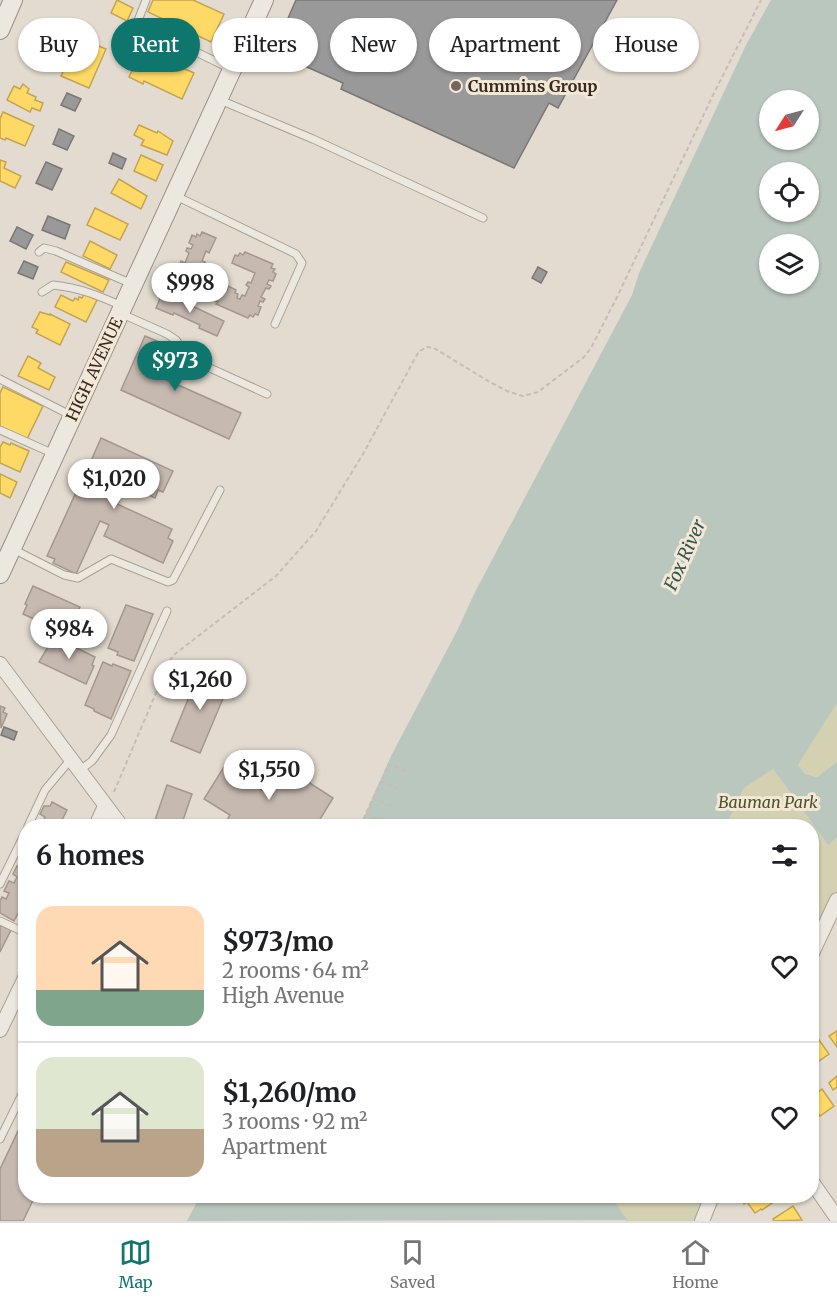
<!DOCTYPE html>
<meta charset="utf-8">
<style>
body{margin:0;font-family:Merriweather,serif;background:#f2f2f2;color:#202124;height:100vh;display:flex;flex-direction:column;font-size:22px;white-space:nowrap}
*{box-sizing:border-box;margin:0}
p{font-size:20px;color:#757577}
.icon{flex:none;width:33px;height:33px;fill:none;stroke:currentColor;stroke-width:2;stroke-linecap:round;stroke-linejoin:round}
.map{position:relative;flex:1;overflow:hidden}
.details{position:absolute;left:18px;top:819px;width:801px;height:384px;display:flex;flex-direction:column;background:#fff;border-radius:24px;box-shadow:0 2px 4px #0004}
.details>*{flex:none}
.banner{position:absolute;left:18px;top:18px;width:801px;height:54px;display:flex;gap:12px}
.needle{width:39px;rotate:234deg}
.controls{position:absolute;left:759px;top:90px;display:grid;gap:12px}
.controls a{display:grid;place-items:center;width:60px;height:60px;border-radius:50%;background:#fff;box-shadow:0 2px 4px #0004;font-size:30px}
.price{position:absolute;translate:-50% -51px;padding:0 14px;border-radius:21px;background:#fff;color:#222;font-size:20px;line-height:39px;filter:drop-shadow(0 2px 3px #0008)}
.price::after{content:'';position:absolute;left:50%;top:36px;width:18px;height:14px;margin-left:-9px;background:inherit;clip-path:polygon(0 0,100% 0,50% 100%)}
.price.active{background:#0f766e;color:#fff}
ul{padding:0;list-style:none}
li{display:flex;align-items:center;gap:18px;height:150px;padding:0 18px}
li+li{border-top:2px solid #e0e0e0}
li span{display:grid;place-items:center;flex:none;width:168px;height:120px;border-radius:18px;color:#555}
li>.icon{margin-inline-start:auto}
span .icon{width:72px;height:72px;fill:#fffc;stroke-width:1}
li b{font-size:26px}
h2{display:flex;justify-content:space-between;align-items:center;height:72px;padding:0 18px;font-size:26px}
.tag{padding:0 21px;border-radius:27px;background:#fff;box-shadow:0 2px 4px #0004;font-size:21px;line-height:54px}
.tag.active{background:#0f766e;color:#fff}
.menu{display:flex;justify-content:space-around;align-items:center;height:84px;border-top:2px solid #e0e0e0;background:#fff;font-size:16px;color:#757577}
.menu a{display:grid;justify-items:center;gap:3px}
.menu .active{color:#0f766e}
.map>svg:first-child{display:block}
.green{fill:#d4d1b2}
.water{fill:#bac7be;fill-rule:evenodd}
.homes{fill:#ffd966;stroke:#c3a451;stroke-width:1.5}
.industry{fill:#999;stroke:#7c7775;stroke-width:1.5}
.building{fill:#c6b9b0;stroke:#a3978e;stroke-width:1.5}
.lines{fill:none;stroke-linecap:round;stroke-linejoin:round}
.lane-casing{stroke:#a8a197;stroke-width:9}
.street-casing{stroke:#a8a197;stroke-width:16}
.secondary-casing{stroke:#989088;stroke-width:20}
.path{stroke:#c4beb6;stroke-width:2;stroke-dasharray:4.5 3;stroke-linecap:butt}
.lane{stroke:#ece7df;stroke-width:7}
.street{stroke:#ece7df;stroke-width:14}
.secondary{stroke:#ece7df;stroke-width:18}
.poi-dot{fill:#73675d;stroke:#f3e8d6;stroke-width:2}
.labels{text-anchor:middle;stroke-width:6;stroke-linejoin:round;paint-order:stroke}
.poi-label{font-size:16px;font-weight:bold;fill:#372920;stroke:#f3e8d6;text-anchor:start}
.street-label{font-size:16px;fill:#372920;stroke:#f3e8d6}
.park-label{font-size:16px;font-style:italic;fill:#4a5228;stroke:#f3e8d6}
.water-label{font-size:18px;font-style:italic;fill:#315550;stroke:#f3e8d6}
</style>
<div class="map">
<svg width="837" height="1221" viewBox="0 0 837 1221">
<rect width="100%" height="100%" fill="#e3dbcf"/>
<!-- green -->
<g class="green">
<path d="M837,703V762L817,777L805,774L798,765Z"/>
<path d="M773,769L828,845L837,838V900L812,953V826H726L744,788Z"/>
<path d="M611,1196H712L702,1221H626Z"/>
</g>
<!-- water -->
<g class="water">
<path d="M771,0H837V703L798,765L805,774L817,777L837,762V838L828,845L773,769L744,788L726,826H360L391,756L457,631L474,594L632,295L639,273L746,45ZM770,100H808V140H770ZM770,172H808V212H770ZM770,244H808V284H770Z"/>
<path d="M200,1196H611L627,1220L187,1221Z"/>
</g>
<!-- homes -->
<g class="homes">
<path d="M117,0L133,8L127,21L111,13Z"/>
<path d="M153,0H193L224,14L211,42L148,12Z"/>
<path d="M89,42L106,49L89,88L61,76L63,72L36,60L43,43L72,55L73,52L83,57Z"/>
<path d="M142,50L194,73L182,99L144,81L143,84L129,77Z"/>
<path d="M23,84L29,89L27,93L36,97L35,100L43,103L40,111L32,108L30,112L7,100L14,86L20,89Z"/>
<path d="M3,112L34,126L25,146L6,138L5,140L0,138V119Z"/>
<path d="M139,125L157,133L158,131L173,141L167,155L141,145L144,140L134,135Z"/>
<path d="M141,155L163,165L156,181L134,171Z"/>
<path d="M0,160L6,162L4,168L21,176L15,188L0,181Z"/>
<path d="M119,179L147,196L141,209L111,193Z"/>
<path d="M95,208L128,224L120,240L87,225Z"/>
<path d="M90,241L117,255L110,269L83,256Z"/>
<path d="M66,262L109,280L103,292L61,272Z"/>
<path d="M84,294L97,300L86,322L55,307L61,295L73,301L75,298L78,300L79,297L82,298Z"/>
<path d="M40,312L50,315V314L70,324L60,345L36,333L38,330L32,327Z"/>
<path d="M28,356L41,363L38,368L55,377L49,390L18,376Z"/>
<path d="M3,387L43,406L27,439L0,427V393Z"/>
<path d="M3,442L10,445L11,443L29,451L20,472L0,463V447Z"/>
<path d="M0,474L17,482L10,498L0,493Z"/>
<path d="M837,1031V1047L829,1036Z"/>
<path d="M817,1037L829,1054L819,1061L812,1050V1041Z"/>
<path d="M837,1076V1087L833,1090L829,1083Z"/>
<path d="M822,1089L834,1106L820,1116L812,1105V1093L813,1096Z"/>
<path d="M634,1196H647L639,1202Z"/>
<path d="M739,1196H780L781,1197L762,1210L761,1209L755,1213L747,1202L744,1204Z"/>
<path d="M793,1206L802,1220L774,1221L773,1219Z"/>
</g>
<!-- industry -->
<g class="industry">
<path d="M296,0H617L558,108L549,103L514,168L341,89L343,83L273,52Z"/>
<path d="M67,93L81,99L75,111L61,105Z"/>
<path d="M59,129L74,136L67,150L53,144Z"/>
<path d="M113,153L126,159L122,169L109,163Z"/>
<path d="M46,162L62,169L52,190L36,183Z"/>
<path d="M48,216L70,225L65,239L42,230Z"/>
<path d="M17,227L33,235L26,249L10,241Z"/>
<path d="M24,261L38,267L33,279L18,273Z"/>
<path d="M538,267L547,272L541,283L532,278Z"/>
<path d="M4,727L17,732L14,740L1,735Z"/>
</g>
<!-- building -->
<g class="building">
<path d="M202,232L216,238L209,253L206,251L202,261L205,262L203,266L200,264L198,271L200,272L197,280L201,281L202,278L206,279L207,276L215,280L213,284L218,286L220,282L223,284L221,287L227,290L228,286L236,290L235,293L238,294L237,298L240,299L242,295L245,296L249,287L246,285L248,282L251,283L255,273L232,263L235,255L238,256L240,253L243,255L245,252L273,264L271,268L275,269L273,272L276,274L273,281L269,280L267,284L271,286L269,289L266,288L261,297L265,299L263,302L260,301L258,306L261,307L258,315L255,314L253,317L250,315L248,318L216,304L218,302L207,297L206,299L178,287L179,283L176,282L177,279L174,277L177,270L181,271L183,266L180,264L181,261L185,263L189,253L186,251L187,248L191,249L193,245L189,243L192,235L196,237L197,234L200,236Z"/>
<path d="M163,292L224,321L217,336L199,328L200,325L174,313L173,315L156,308Z"/>
<path d="M145,336L171,347L158,376L241,413L229,439L121,390Z"/>
<path d="M101,438L173,471L163,492L158,490L155,498L117,480L109,497L119,501L117,504L172,529L168,538L173,541L163,563L104,536L109,525L100,521L76,574L53,563L55,559L47,556L78,488L101,496L110,479L91,470L95,463L91,461Z"/>
<path d="M33,586L80,607L70,627L68,626L65,633L23,614L27,605L25,604Z"/>
<path d="M126,605L153,614L134,661L117,655L118,652L108,648Z"/>
<path d="M54,637L95,657L92,665L94,666L86,684L39,662Z"/>
<path d="M103,662L112,666L113,664L131,671L111,719L94,711V709L85,705Z"/>
<path d="M200,670L230,682L200,753L171,741Z"/>
<path d="M0,706L5,708L3,712L7,714L1,728Z"/>
<path d="M282,765L333,798L317,824L320,826H223L230,815L204,799L224,767L265,792Z"/>
<path d="M167,785L192,794L181,826H153Z"/>
<path d="M52,802L67,810L59,826H36L38,821L42,823L45,817L40,814L44,806H50Z"/>
<path d="M24,862L26,863V898L14,921L0,913V901L2,897L6,899L9,893L4,891L9,881L14,883L17,877L13,874L17,866L21,868Z"/>
<path d="M0,925L11,930L0,952Z"/>
<path d="M19,1129L26,1132V1196H35L23,1221H0V1169Z"/>
</g>
<g class="lines">
<defs>
<g id="lane">
<path d="M146,0L137,23L231,69"/>
<path d="M220,100L313,139L483,218"/>
<path d="M176,196L296,254L302,263L275,324"/>
<path d="M39,252L44,248L56,251L132,284"/>
<path d="M42,292L53,285C80,288 97,295 122,306"/>
<path d="M122,314L167,334L176,340L188,358L267,394"/>
<path d="M0,379L72,416"/>
<path d="M0,430L54,454"/>
<path d="M13,549L64,575L78,578L111,559L168,582L173,580L220,490"/>
<path d="M79,771L92,761L111,735L167,611"/>
<path d="M28,826L45,790L71,759"/>
<path d="M0,884L26,831"/>
<path d="M0,921L26,933"/>
<path d="M0,1139L26,1086"/>
</g>
<g id="street">
<path d="M0,664L121,826"/>
<path d="M96,826L105,806"/>
<path d="M812,953L837,900"/>
<path d="M0,1030L26,976"/>
<path d="M812,1182L837,1218"/>
<path d="M702,1221L712,1196"/>
</g>
<g id="secondary">
<path d="M0,30L13,0"/>
<path d="M0,574L264,0"/>
</g>
</defs>
<!-- lane casing -->
<use href="#lane" class="lane-casing"/>
<!-- street casing -->
<use href="#street" class="street-casing"/>
<!-- secondary casing -->
<use href="#secondary" class="secondary-casing"/>
<!-- path -->
<g class="path">
<path d="M381,781L399,789"/>
<path d="M114,792L170,660L175,654L276,576L316,531L363,454L419,351L428,347L434,348L488,381L507,391L523,396L538,392L584,357L591,348L618,295L714,93L761,0"/>
<path d="M373,798L391,806"/>
<path d="M366,814L384,822"/>
<path d="M360,826L389,764L406,771"/>
</g>
<!-- lane -->
<use href="#lane" class="lane"/>
<!-- street -->
<use href="#street" class="street"/>
<!-- secondary -->
<use href="#secondary" class="secondary"/>
</g>
<!-- markers -->
<circle class="poi-dot" cx="456" cy="86" r="6"/>
<g class="labels">
<!-- poi labels -->
<g class="poi-label">
<text x="468" y="92">Cummins Group</text>
</g>
<!-- street labels -->
<g class="street-label">
<text transform="translate(94 369) rotate(-65)" y="6">HIGH AVENUE</text>
</g>
<!-- park labels -->
<g class="park-label">
<text x="768" y="808">Bauman Park</text>
</g>
<!-- water labels -->
<g class="water-label">
<text transform="translate(685 555) rotate(-66)" y="6">Fox River</text>
</g>
</g>
</svg>
<div class="controls">
<a><svg class="needle" viewBox="-14 -14 28 28"><path d="M0-13l5 13h-10z" fill="#e53935"/><path d="M0 13l5-13h-10z" fill="#757577"/></svg></a>
<a><svg class="icon" aria-label="locate" viewBox="0 0 24 24"><circle cx="12" cy="12" r="6"/><path d="M12 2v4M12 18v4M2 12h4M18 12h4"/></svg></a>
<a><svg class="icon" aria-label="layers" viewBox="0 0 24 24"><path d="M12 4l9 5-9 5-9-5zM3 14l9 5 9-5"/></svg></a>
</div>
<b class="price" style="left:190px;top:314px">$998</b>
<b class="price active" style="left:175px;top:392px">$973</b>
<b class="price" style="left:114px;top:510px">$1,020</b>
<b class="price" style="left:69px;top:660px">$984</b>
<b class="price" style="left:200px;top:711px">$1,260</b>
<b class="price" style="left:269px;top:801px">$1,550</b>
<div class="banner">
<a class="tag">Buy</a>
<a class="tag active">Rent</a>
<a class="tag">Filters</a>
<a class="tag">New</a>
<a class="tag">Apartment</a>
<a class="tag">House</a>
</div>
<section class="details">
<h2>6 homes<svg class="icon" aria-label="filters" viewBox="0 0 24 24"><path d="M4 7h16M4 17h16"/><circle cx="9" cy="7" r="2"/><circle cx="15" cy="17" r="2"/></svg></h2>
<ul>
<li><span style="background:linear-gradient(#ffd9b3 70%,#7fa58c 0)"><svg class="icon" aria-label="home" viewBox="0 0 24 24"><path d="M3 11l9-7 9 7M6 9v11h12V9"/></svg></span><div><b>$973/mo</b><p>2 rooms · 64 m²</p><p>High Avenue</p></div><svg class="icon" aria-label="heart" viewBox="0 0 24 24"><path d="M12 20l-8-8c-3-5 5-10 8-4 3-6 11-1 8 4z"/></svg></li>
<li><span style="background:linear-gradient(#dfe7d0 60%,#b9a48a 0)"><svg class="icon" aria-label="home" viewBox="0 0 24 24"><path d="M3 11l9-7 9 7M6 9v11h12V9"/></svg></span><div><b>$1,260/mo</b><p>3 rooms · 92 m²</p><p>Apartment</p></div><svg class="icon" aria-label="heart" viewBox="0 0 24 24"><path d="M12 20l-8-8c-3-5 5-10 8-4 3-6 11-1 8 4z"/></svg></li>
</ul>
</section>
</div>
<nav class="menu">
<a class="active"><svg class="icon" aria-label="map" viewBox="0 0 24 24"><path d="M3 6l6-2 6 2 6-2v14l-6 2-6-2-6 2zM9 4v14M15 6v14"/></svg>Map</a>
<a><svg class="icon" aria-label="saved" viewBox="0 0 24 24"><path d="M7 4h10v16l-5-4-5 4z"/></svg>Saved</a>
<a><svg class="icon" aria-label="home" viewBox="0 0 24 24"><path d="M3 11l9-7 9 7M6 9v11h12V9"/></svg>Home</a>
</nav>
